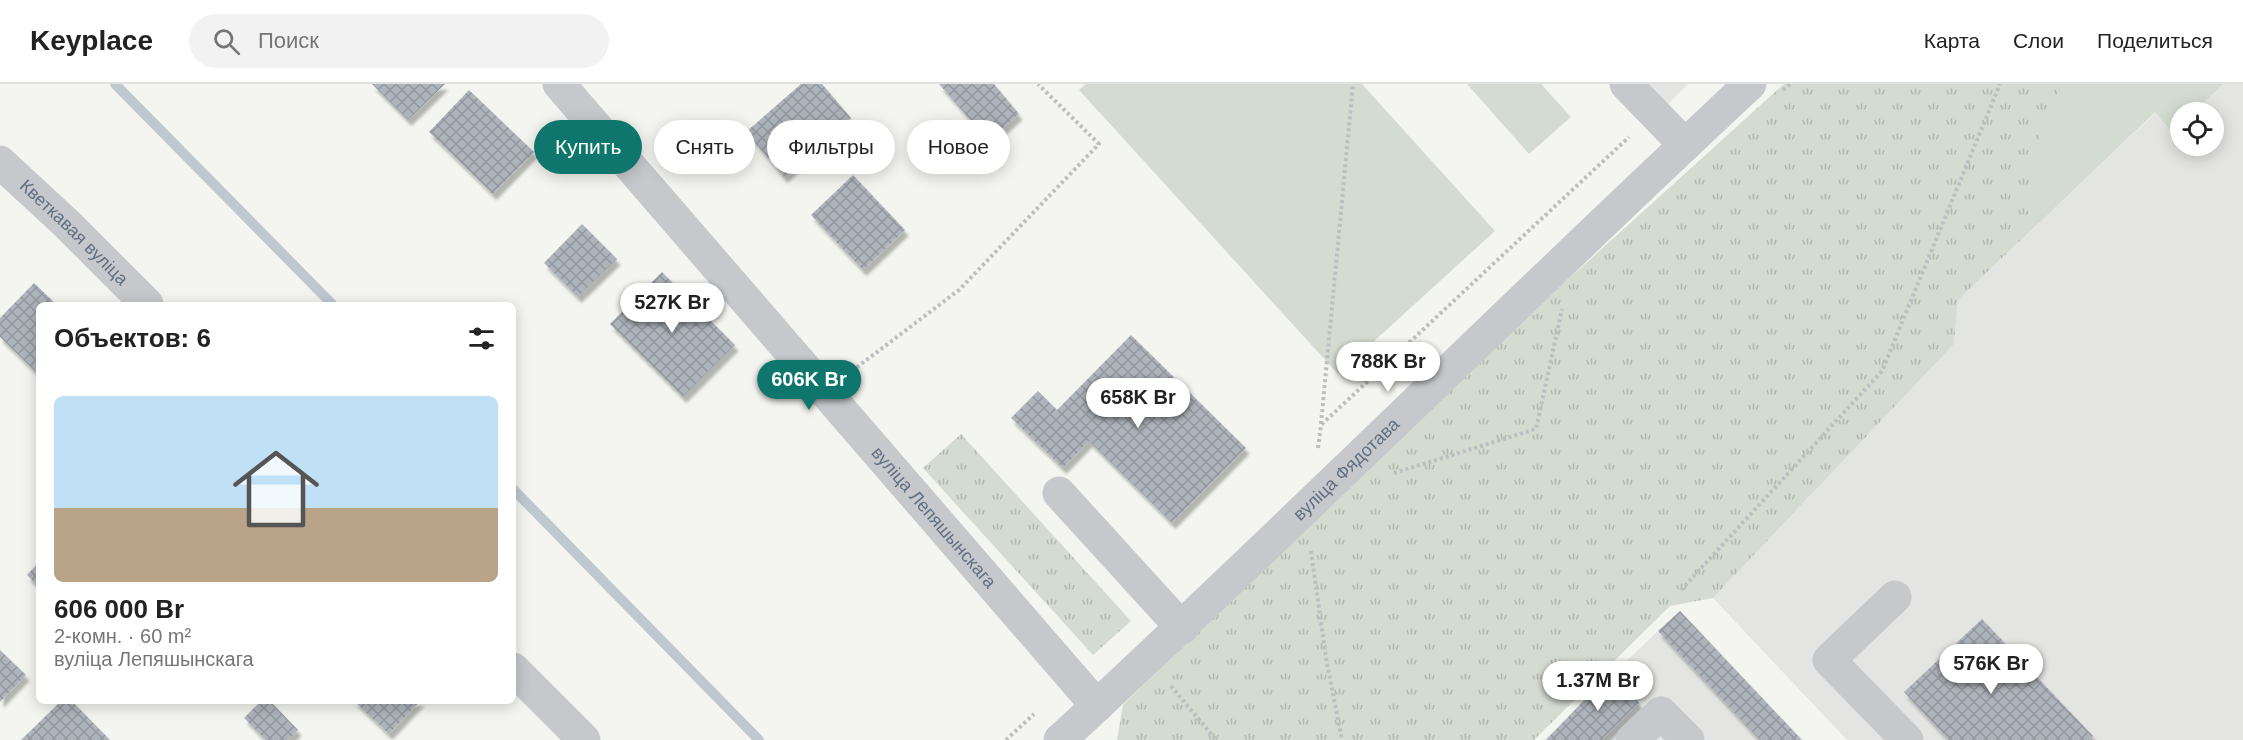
<!DOCTYPE html>
<html lang="ru">
<meta charset="utf-8">
<style>
body{margin:0;font-family:Helvetica,sans-serif;background:#f2f2f2;color:#222;height:100vh;display:flex;flex-direction:column;font-size:22px;white-space:nowrap}
*{box-sizing:border-box;margin:0}
p{font-size:20px;color:#767676}
.icon{flex:none;width:33px;height:33px;fill:none;stroke:currentColor;stroke-width:2;stroke-linecap:round;stroke-linejoin:round}
.map{position:relative;flex:1;overflow:hidden}
.panel{position:absolute;left:36px;top:218px;width:480px;height:402px;display:flex;flex-direction:column;background:#fff;border-radius:9px;box-shadow:0 3px 15px #0003}
.panel>*{flex:none}
.guide{position:absolute;left:534px;top:36px;width:570px;height:54px;display:flex;gap:12px}
.buttons{position:absolute;left:2170px;top:18px;display:grid;gap:12px}
.buttons a{display:grid;place-items:center;width:54px;height:54px;border-radius:50%;background:#fff;box-shadow:0 3px 15px #0003;font-size:30px}
.price{position:absolute;translate:-50% -51px;padding:0 14px;border-radius:21px;background:#fff;color:#222;font-size:20px;line-height:39px;filter:drop-shadow(0 2px 3px #0008)}
.price::after{content:'';position:absolute;left:50%;top:36px;width:18px;height:14px;margin-left:-9px;background:inherit;clip-path:polygon(0 0,100% 0,50% 100%)}
.price.active{background:#0f766e;color:#fff}
ul{padding:0;list-style:none}
li{display:grid;align-content:center;gap:12px;height:318px;padding:0 18px}
li+li{border-top:2px solid #e0e0e0}
li span{display:grid;place-items:center;height:186px;border-radius:9px;color:#555}
li>.icon{margin-inline-start:auto}
span .icon{width:108px;height:108px;fill:#fffc;stroke-width:1}
li b{font-size:26px}
h2{display:flex;justify-content:space-between;align-items:center;height:72px;padding:0 18px;font-size:26px}
.chip{padding:0 21px;border-radius:27px;background:#fff;box-shadow:0 3px 15px #0003;font-size:21px;line-height:54px}
.chip.active{background:#0f766e;color:#fff}
header{display:flex;align-items:center;gap:36px;box-sizing:border-box;height:84px;padding:0 30px;background:#fff;border-bottom:2px solid #e0e0e0}
header strong{font-size:28px}
nav{display:flex;gap:33px;margin-inline-start:auto;font-size:21px}
.search{width:420px;height:54px;background:#f2f2f2;display:flex;align-items:center;gap:15px;box-sizing:border-box;padding:0 21px;border-radius:33px;color:#767676;font-size:22px}
.map>svg:first-child{display:block}
.built{fill:#e4e5e3}
.grass{fill:url(#grass-tufts)}
.garden{fill:#d4dcd1}
.lines{fill:none;stroke-linecap:round;stroke-linejoin:round}
.stream{stroke:#bfc8cf;stroke-width:10}
.building{fill:url(#building-cross-hatch);filter:url(#shadow)}
.path{stroke:#bdbec1;stroke-width:4;stroke-dasharray:3 3;stroke-linecap:butt}
.minor{stroke:#c6c8cc;stroke-width:33}
.labels{text-anchor:middle;stroke-width:6;stroke-linejoin:round;paint-order:stroke}
.street-label{font-size:18px;fill:#616f83;stroke:#fff}
</style>
<header>
<strong>Keyplace</strong>
<div class="search"><svg class="icon" aria-label="search" viewBox="0 0 24 24"><circle cx="10" cy="10" r="6"/><path d="M15 15l6 6"/></svg>Поиск</div>
<nav><a>Карта</a><a>Слои</a><a>Поделиться</a></nav>
</header>
<div class="map">
<svg width="2243" height="656" viewBox="0 0 2243 656">
<defs>
<pattern id="grass-tufts" width="24" height="20" patternUnits="userSpaceOnUse" patternTransform="scale(1.5)"><rect width="24" height="20" fill="#d4dcd1"/><path d="M3 7l-1-3M5 7V3M7 7l1-3M15 17l-1-3M17 17v-4M19 17l1-3" fill="none" stroke="#afb7af"/></pattern>
<pattern id="building-cross-hatch" width="8" height="8" patternUnits="userSpaceOnUse" patternTransform="scale(1.5)"><rect width="8" height="8" fill="#aeb4bb"/><path d="M0 0l8 8M0 8l8-8" fill="none" stroke="#91979d"/></pattern>
<filter id="shadow"><feDropShadow dx="3.5" dy="6" stdDeviation="1.5" flood-color="#0004"/></filter>
</defs>
<rect width="100%" height="100%" fill="#f4f5f0"/>
<!-- built -->
<g class="built">
<path d="M1650,0H1688L1668,20Z"/>
<path d="M2223,0H2243V656H1847L1713,514L1954,260L1958,216L2156,28L2173,47L2181,40V62H2214V28H2193Z"/>
<path d="M1680,527L1802,656H1544L1658,547Z"/>
</g>
<!-- grass -->
<g class="grass">
<path d="M1784,0H2223L2193,28H2181V40L2173,48L2155,28L1958,216L1954,260L1713,514L1670,522L1534,656H1117L1123,621L1491,265Z"/>
<path d="M961,350L1131,537L1093,571L923,384Z"/>
</g>
<!-- garden -->
<g class="garden">
<path d="M1086,0H1362L1495,147L1338,290L1079,6Z"/>
<path d="M1467,0H1541L1571,33L1529,70Z"/>
<path d="M2062,0H2223L2193,28H2181V40L2173,48L2155,28L2039,139L2026,125L2042,37Z"/>
</g>
<g class="lines">
<!-- stream -->
<g class="stream">
<path d="M115,0L332,220"/>
<path d="M513,405L759,656"/>
</g>
</g>
<!-- building -->
<g class="building">
<path d="M372,0H445L408,36Z"/>
<path d="M801,0H822L851,34L784,93L746,48Z"/>
<path d="M939,0H994L1019,30L989,57Z"/>
<path d="M469,6L534,68L493,110L429,48Z"/>
<path d="M853,91L905,146L863,186L811,131Z"/>
<path d="M582,140L617,175L578,213L544,179Z"/>
<path d="M662,188L735,261L683,313L610,240Z"/>
<path d="M34,199L56,220H39V291L0,253V234Z"/>
<path d="M1131,251L1246,364L1172,439L1089,357L1063,384L1011,334L1038,307L1057,326Z"/>
<path d="M39,478V503L27,491Z"/>
<path d="M1680,527L1802,656H1760L1658,547Z"/>
<path d="M1982,535L2093,652L2089,656H1949L1904,608Z"/>
<path d="M0,566L26,591L0,618Z"/>
<path d="M1613,586L1639,619L1602,656H1546Z"/>
<path d="M62,616H71L110,656H21Z"/>
<path d="M262,616H269L298,646L288,656H266L244,634Z"/>
<path d="M353,616H421L389,650Z"/>
</g>
<g class="lines">
<!-- path -->
<g class="path">
<path d="M1783,6L1790,0"/>
<path d="M852,287L959,206L1099,60L1038,0"/>
<path d="M1321,340L1353,0"/>
<path d="M1318,364L1321,341L1629,53"/>
<path d="M1394,389L1536,345L1562,225"/>
<path d="M1311,467L1326,574L1342,656"/>
<path d="M1681,506L1882,287L2000,0"/>
<path d="M1171,602L1216,656"/>
<path d="M1006,656L1034,630"/>
</g>
<!-- minor -->
<g class="minor">
<path id="s1" d="M559,0L1097,622"/>
<path d="M1626,0L1685,61"/>
<path id="s2" d="M0,78L67,140L147,220"/>
<path d="M1059,409L1182,544"/>
<path d="M1895,513L1829,576L1907,656"/>
<path d="M513,585L584,656"/>
<path id="s3" d="M1060,656C1293,441 1518,216 1750,0"/>
<path d="M1632,656L1661,629L1688,656"/>
</g>
</g>
<g class="labels">
<!-- street labels -->
<g class="street-label">
<text dy="6" stroke="none"><textPath href="#s2" startOffset="102">Кветкавая вуліца</textPath></text>
<text dy="6" stroke="none"><textPath href="#s3" startOffset="394">вуліца Фядотава</textPath></text>
<text dy="6" stroke="none"><textPath href="#s1" startOffset="573">вуліца Лепяшынскага</textPath></text>
</g>
</g>
</svg>
<div class="buttons">
<a><svg class="icon" aria-label="locate" viewBox="0 0 24 24"><circle cx="12" cy="12" r="6"/><path d="M12 2v4M12 18v4M2 12h4M18 12h4"/></svg></a>
</div>
<b class="price" style="left:672px;top:250px">527K Br</b>
<b class="price" style="left:1388px;top:309px">788K Br</b>
<b class="price active" style="left:809px;top:327px">606K Br</b>
<b class="price" style="left:1138px;top:345px">658K Br</b>
<b class="price" style="left:1991px;top:611px">576K Br</b>
<b class="price" style="left:1598px;top:628px">1.37M Br</b>
<div class="guide">
<a class="chip active">Купить</a>
<a class="chip">Снять</a>
<a class="chip">Фильтры</a>
<a class="chip">Новое</a>
</div>
<section class="panel">
<h2>Объектов: 6<svg class="icon" aria-label="filters" viewBox="0 0 24 24"><path d="M4 7h16M4 17h16"/><circle cx="9" cy="7" r="2"/><circle cx="15" cy="17" r="2"/></svg></h2>
<ul>
<li><span style="background:linear-gradient(#bfe0f5 60%,#b9a48a 0)"><svg class="icon" aria-label="home" viewBox="0 0 24 24"><path d="M3 11l9-7 9 7M6 9v11h12V9"/></svg></span><div><b>606 000 Br</b><p>2-комн. · 60 m²</p><p>вуліца Лепяшынскага</p></div></li>
</ul>
</section>
</div>
